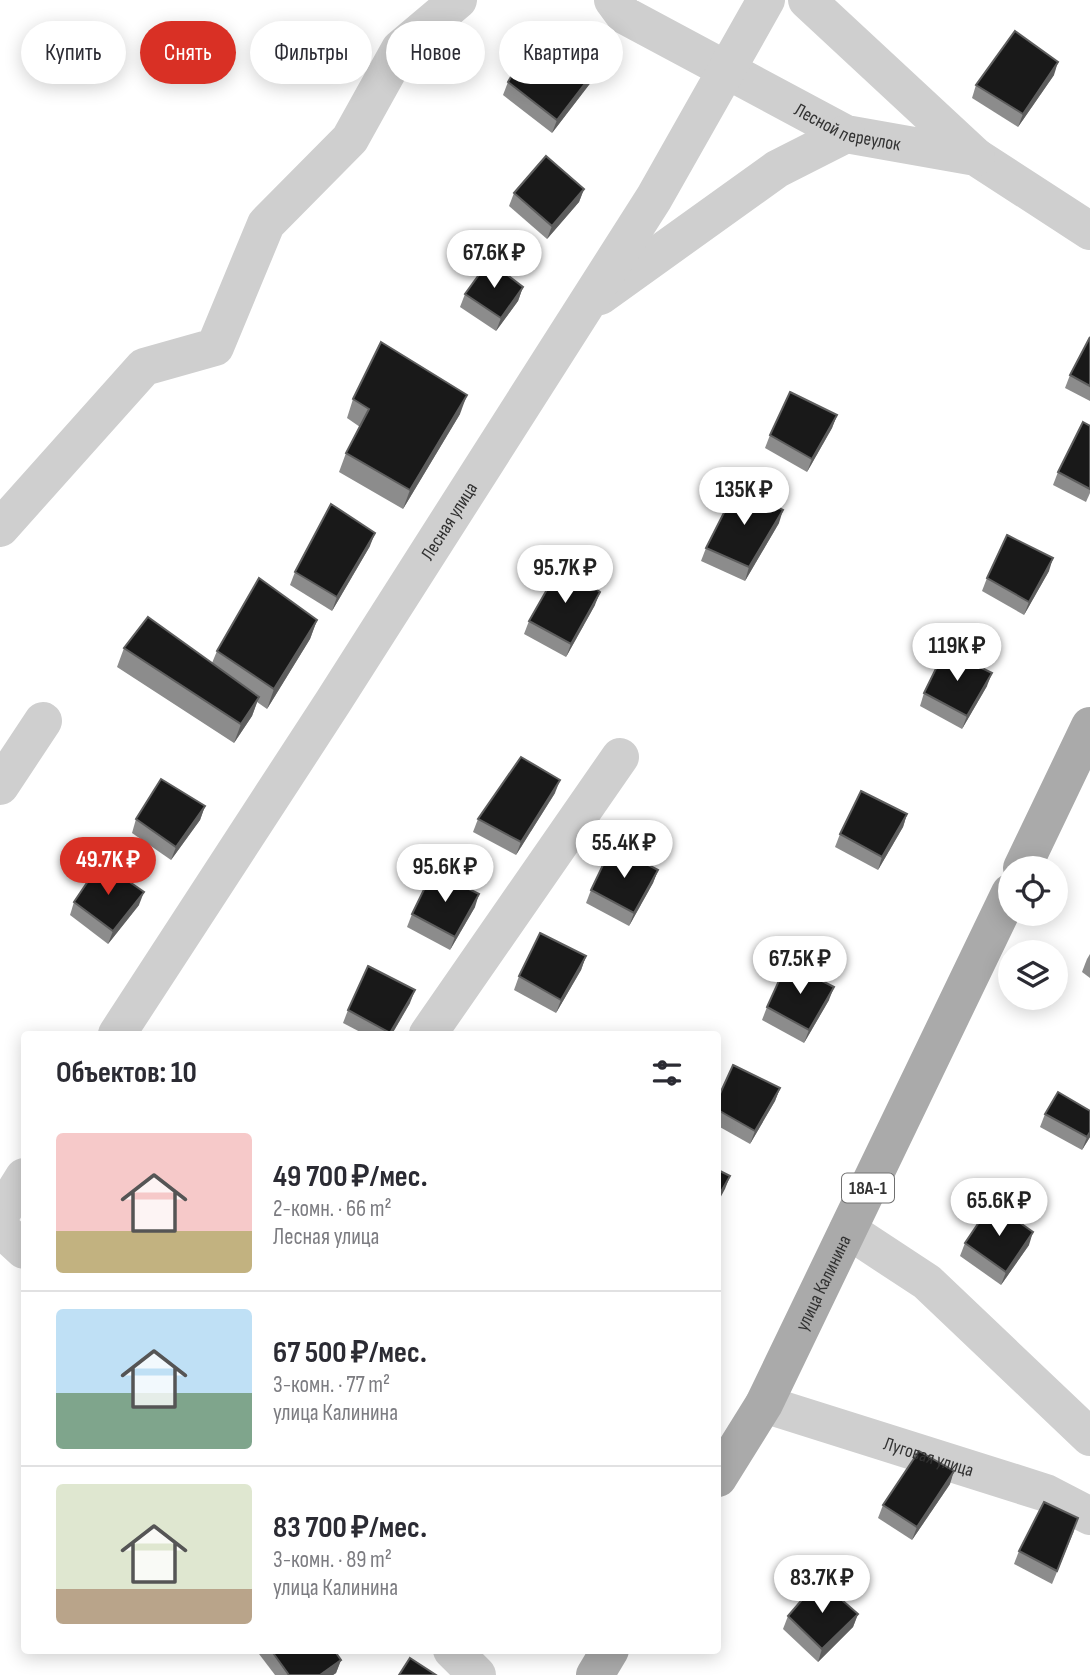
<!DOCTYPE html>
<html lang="ru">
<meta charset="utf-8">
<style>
body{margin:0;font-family:"Sofia Sans Condensed",sans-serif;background:#f2f2f3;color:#2b2b33;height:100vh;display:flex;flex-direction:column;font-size:26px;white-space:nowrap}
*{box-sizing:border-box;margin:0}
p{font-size:23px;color:#7c7c81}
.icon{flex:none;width:38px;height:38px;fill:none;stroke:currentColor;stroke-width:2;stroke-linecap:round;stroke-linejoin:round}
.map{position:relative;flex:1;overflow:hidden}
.drawer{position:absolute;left:21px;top:1031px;width:700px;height:623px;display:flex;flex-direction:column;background:#fff;border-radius:7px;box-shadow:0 4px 18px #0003}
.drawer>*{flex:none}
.guide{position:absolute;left:21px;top:21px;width:700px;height:63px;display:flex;gap:14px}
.fabs{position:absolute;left:998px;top:856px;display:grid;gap:14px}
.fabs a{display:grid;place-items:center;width:70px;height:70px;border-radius:50%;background:#fff;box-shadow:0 4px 18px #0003;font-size:35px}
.price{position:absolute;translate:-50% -60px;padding:0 16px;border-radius:24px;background:#fff;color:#222;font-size:23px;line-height:46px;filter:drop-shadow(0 2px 4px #0008)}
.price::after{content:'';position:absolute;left:50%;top:42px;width:21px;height:16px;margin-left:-10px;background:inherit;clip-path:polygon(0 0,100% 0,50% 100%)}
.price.on{background:#d93025;color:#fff}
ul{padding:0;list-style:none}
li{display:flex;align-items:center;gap:21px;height:175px;padding:0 35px}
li+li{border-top:2px solid #e1e1e2}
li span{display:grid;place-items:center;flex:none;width:196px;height:140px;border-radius:7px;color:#555}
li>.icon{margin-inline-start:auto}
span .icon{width:84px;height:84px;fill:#fffc;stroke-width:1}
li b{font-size:30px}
h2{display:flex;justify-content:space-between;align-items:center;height:84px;padding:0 35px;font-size:30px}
.chip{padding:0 24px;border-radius:32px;background:#fff;box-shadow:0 4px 18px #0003;font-size:24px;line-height:63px}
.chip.on{background:#d93025;color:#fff}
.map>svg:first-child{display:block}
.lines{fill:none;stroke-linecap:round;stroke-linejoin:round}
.minor{stroke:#cfcfcf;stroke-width:38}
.major{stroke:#aaa;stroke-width:38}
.wall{fill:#8c8c8c}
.shaded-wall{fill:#5e5e5e}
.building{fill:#191919;stroke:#5e5e5e;stroke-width:2}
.labels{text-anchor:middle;stroke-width:7;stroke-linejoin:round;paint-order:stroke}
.shield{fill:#fff;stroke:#707070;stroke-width:2}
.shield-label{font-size:18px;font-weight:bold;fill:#323232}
.street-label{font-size:19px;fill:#323232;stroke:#fff}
</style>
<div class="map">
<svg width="1090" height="1675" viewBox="0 0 1090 1675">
<rect width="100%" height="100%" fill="#fff"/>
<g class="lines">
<!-- minor -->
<g class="minor">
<path id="s1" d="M613,0L624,15L846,134L976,157L1090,231"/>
<path d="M807,0L976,157"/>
<path d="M600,296L777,169L846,134"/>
<path d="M0,528L144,367L215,347L266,224L350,139L400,49L458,0"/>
<path d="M0,786L43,721"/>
<path id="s2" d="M117,1034L333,702L654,198L766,0"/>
<path d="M428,1034L620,757"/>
<path d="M0,1215L24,1177"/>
<path d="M0,1228L24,1250"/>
<path d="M848,1230L927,1282L1090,1437"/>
<path id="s3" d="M764,1404L1046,1493L1090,1516"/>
<path d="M452,1650L477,1675"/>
</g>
<!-- major -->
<g class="major">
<path d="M1022,868L1090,726"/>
<path id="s4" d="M718,1478L764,1404L1010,893"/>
<path d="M595,1675L610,1650"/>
</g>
</g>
<!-- wall -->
<g class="wall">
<path d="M600,64L595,77L552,133L503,95L508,82Z"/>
<path d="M1054,75L1018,127L972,98L976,85Z"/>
<path d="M584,189L579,202L547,239L509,206L514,193Z"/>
<path d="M523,287L518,301L496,331L460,307L465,294Z"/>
<path d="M1090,337V401L1065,388L1070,375Z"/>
<path d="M353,399L460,414L403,509L339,472L346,453L360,427L347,418Z"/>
<path d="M837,415L832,428L807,472L765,448L770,435Z"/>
<path d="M1090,426V493L1086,502L1053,485L1058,472Z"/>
<path d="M779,523L745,581L701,561L706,548Z"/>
<path d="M370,546L332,611L290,585L295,572Z"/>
<path d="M1049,571L1024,615L982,591L987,578Z"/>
<path d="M595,605L566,657L524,634L529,621Z"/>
<path d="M317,620L310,639L267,709L257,702L252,716L234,743L117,667L124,648L212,663L217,651Z"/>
<path d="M987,686L962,729L920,706L924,693Z"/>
<path d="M555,793L516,855L473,832L478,819Z"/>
<path d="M205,806L200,820L171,860L132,833L136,819Z"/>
<path d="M907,814L903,827L878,870L835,847L840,834Z"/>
<path d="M658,870L653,883L629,926L586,903L591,890Z"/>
<path d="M74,902L139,905L108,944L70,915Z"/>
<path d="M475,907L450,950L407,927L412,914Z"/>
<path d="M1090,954V978L1082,972L1087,959Z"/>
<path d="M586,956L581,970L556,1013L514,990L519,976Z"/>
<path d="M829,1000L804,1043L762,1020L767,1007Z"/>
<path d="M410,1003L392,1034H364L343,1023L348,1010Z"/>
<path d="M780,1088L775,1101L750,1144L718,1126V1098Z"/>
<path d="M1090,1111V1137L1082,1150L1040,1127L1045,1114Z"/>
<path d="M965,1243L1029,1245L1001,1285L960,1256Z"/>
<path d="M950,1484L912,1540L878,1518L883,1505Z"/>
<path d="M1074,1531L1052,1584L1014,1564L1019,1551Z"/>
<path d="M858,1614L853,1627L818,1662L783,1629L788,1616Z"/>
<path d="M256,1650H334L341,1660L336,1673L333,1675H275Z"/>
</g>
<!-- shaded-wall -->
<g class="shaded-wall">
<path d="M1058,62L1054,75L1018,127L1023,114Z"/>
<path d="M600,64L595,77L552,133L557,120Z"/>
<path d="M584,189L579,202L547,239L552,226Z"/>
<path d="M523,287L518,301L496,331L501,318Z"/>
<path d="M467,395L460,414L403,509L410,490Z"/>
<path d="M837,415L832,428L807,472L812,459Z"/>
<path d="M783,510L779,523L745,581L749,567Z"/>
<path d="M375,533L370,546L332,611L337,597Z"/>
<path d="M1053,558L1049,571L1024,615L1029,602Z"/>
<path d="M600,592L595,605L566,657L571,644Z"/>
<path d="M317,620L310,639L267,709L274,689Z"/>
<path d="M992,673L987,686L962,729L967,716Z"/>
<path d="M259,697L252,716L234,743L241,724Z"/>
<path d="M560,780L555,793L516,855L521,842Z"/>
<path d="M205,806L200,820L171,860L176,847Z"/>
<path d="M907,814L903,827L878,870L882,857Z"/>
<path d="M658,870L653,883L629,926L634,913Z"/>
<path d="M144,892L139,905L108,944L113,931Z"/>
<path d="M479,894L475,907L450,950L455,937Z"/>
<path d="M586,956L581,970L556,1013L561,1000Z"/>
<path d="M834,987L829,1000L804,1043L809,1030Z"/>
<path d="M415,990L410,1003L392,1034H389Z"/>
<path d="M780,1088L775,1101L750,1144L755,1131Z"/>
<path d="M1090,1132V1137L1082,1150L1087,1137Z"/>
<path d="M730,1176L725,1189L718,1202V1197Z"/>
<path d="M1033,1232L1029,1245L1001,1285L1006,1272Z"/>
<path d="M954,1471L950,1484L912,1540L917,1527Z"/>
<path d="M858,1614L853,1627L818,1662L822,1649Z"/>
<path d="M341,1660L336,1673L333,1675H320Z"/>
</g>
<!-- building -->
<g class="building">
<path d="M1015,31L1058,62L1023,114L976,85Z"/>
<path d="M566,35L600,64L557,120L508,82L526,51L541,63Z"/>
<path d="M546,156L584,189L552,226L514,193Z"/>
<path d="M489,261L523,287L501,318L465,294Z"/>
<path d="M1090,337V386L1070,375Z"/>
<path d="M381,342L467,395L410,490L346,453L369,409L353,399Z"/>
<path d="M790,392L837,415L812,459L770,435Z"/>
<path d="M1083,422L1090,426V489L1058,472Z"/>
<path d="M737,487L783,510L749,567L706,548Z"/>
<path d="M331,504L375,533L337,597L295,572Z"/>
<path d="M1007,535L1053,558L1029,602L987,578Z"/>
<path d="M561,565L600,592L571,644L529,621Z"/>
<path d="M259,578L317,620L274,689L217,651Z"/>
<path d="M148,617L259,697L241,724L124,648Z"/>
<path d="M945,650L992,673L967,716L924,693Z"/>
<path d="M521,757L560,780L521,842L478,819Z"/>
<path d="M161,779L205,806L176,847L136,819Z"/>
<path d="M861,791L907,814L882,857L840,834Z"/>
<path d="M612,846L658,870L634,913L591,890Z"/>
<path d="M101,862L144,892L113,931L74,902Z"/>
<path d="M433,871L479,894L455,937L412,914Z"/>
<path d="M540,933L586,956L561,1000L519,976Z"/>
<path d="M787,963L834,987L809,1030L767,1007Z"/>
<path d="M368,966L415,990L390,1033L348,1010Z"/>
<path d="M733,1065L780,1088L755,1131L718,1110V1098Z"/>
<path d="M1058,1092L1090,1111V1132L1087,1137L1045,1114Z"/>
<path d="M718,1170L730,1176L718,1197Z"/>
<path d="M992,1203L1033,1232L1006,1272L965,1243Z"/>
<path d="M919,1451L954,1471L917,1527L883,1505Z"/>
<path d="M1044,1502L1078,1518L1057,1571L1019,1551Z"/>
<path d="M819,1580L858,1614L822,1649L788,1616Z"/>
<path d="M271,1650H334L341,1660L320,1675H289Z"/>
<path d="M410,1658L436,1675H399Z"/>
</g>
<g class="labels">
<!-- shield labels -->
<rect class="shield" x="842" y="1173.5" width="52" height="29" rx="5"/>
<g class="shield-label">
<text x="868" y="1194">18А-1</text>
</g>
<!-- street labels -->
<g class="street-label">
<text dy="7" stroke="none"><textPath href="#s1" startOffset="270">Лесной переулок</textPath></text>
<text dy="7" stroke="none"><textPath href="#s2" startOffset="611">Лесная улица</textPath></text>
<text dy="7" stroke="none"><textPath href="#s4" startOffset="222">улица Калинина</textPath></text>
<text dy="7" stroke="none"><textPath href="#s3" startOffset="173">Луговая улица</textPath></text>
</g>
</g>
</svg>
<div class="fabs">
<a><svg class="icon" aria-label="locate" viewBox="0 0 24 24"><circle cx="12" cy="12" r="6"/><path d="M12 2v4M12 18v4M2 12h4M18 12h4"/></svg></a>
<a><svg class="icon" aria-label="layers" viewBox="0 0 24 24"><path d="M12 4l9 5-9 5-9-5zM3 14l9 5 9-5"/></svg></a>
</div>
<b class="price" style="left:494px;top:290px">67.6K ₽</b>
<b class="price" style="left:744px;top:527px">135K ₽</b>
<b class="price" style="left:565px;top:605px">95.7K ₽</b>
<b class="price" style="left:957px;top:683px">119K ₽</b>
<b class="price" style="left:624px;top:880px">55.4K ₽</b>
<b class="price on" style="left:108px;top:897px">49.7K ₽</b>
<b class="price" style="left:445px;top:904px">95.6K ₽</b>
<b class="price" style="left:800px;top:996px">67.5K ₽</b>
<b class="price" style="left:999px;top:1238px">65.6K ₽</b>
<b class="price" style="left:822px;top:1615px">83.7K ₽</b>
<div class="guide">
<a class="chip">Купить</a>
<a class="chip on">Снять</a>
<a class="chip">Фильтры</a>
<a class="chip">Новое</a>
<a class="chip">Квартира</a>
</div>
<section class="drawer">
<h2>Объектов: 10<svg class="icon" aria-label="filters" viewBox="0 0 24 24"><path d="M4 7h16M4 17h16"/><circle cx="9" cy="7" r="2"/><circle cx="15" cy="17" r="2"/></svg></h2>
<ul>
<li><span style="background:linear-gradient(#f6c9c9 70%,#c2b280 0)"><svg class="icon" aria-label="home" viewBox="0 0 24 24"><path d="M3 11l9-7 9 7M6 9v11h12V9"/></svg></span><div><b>49 700 ₽/мес.</b><p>2-комн. · 66 m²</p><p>Лесная улица</p></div></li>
<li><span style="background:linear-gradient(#bfe0f5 60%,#7fa58c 0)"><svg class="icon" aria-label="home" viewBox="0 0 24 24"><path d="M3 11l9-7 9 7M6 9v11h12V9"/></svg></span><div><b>67 500 ₽/мес.</b><p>3-комн. · 77 m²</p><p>улица Калинина</p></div></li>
<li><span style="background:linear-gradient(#dfe7d0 75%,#b9a48a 0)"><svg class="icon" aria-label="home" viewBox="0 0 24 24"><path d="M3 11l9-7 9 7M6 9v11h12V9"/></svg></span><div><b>83 700 ₽/мес.</b><p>3-комн. · 89 m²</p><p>улица Калинина</p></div></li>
</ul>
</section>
</div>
